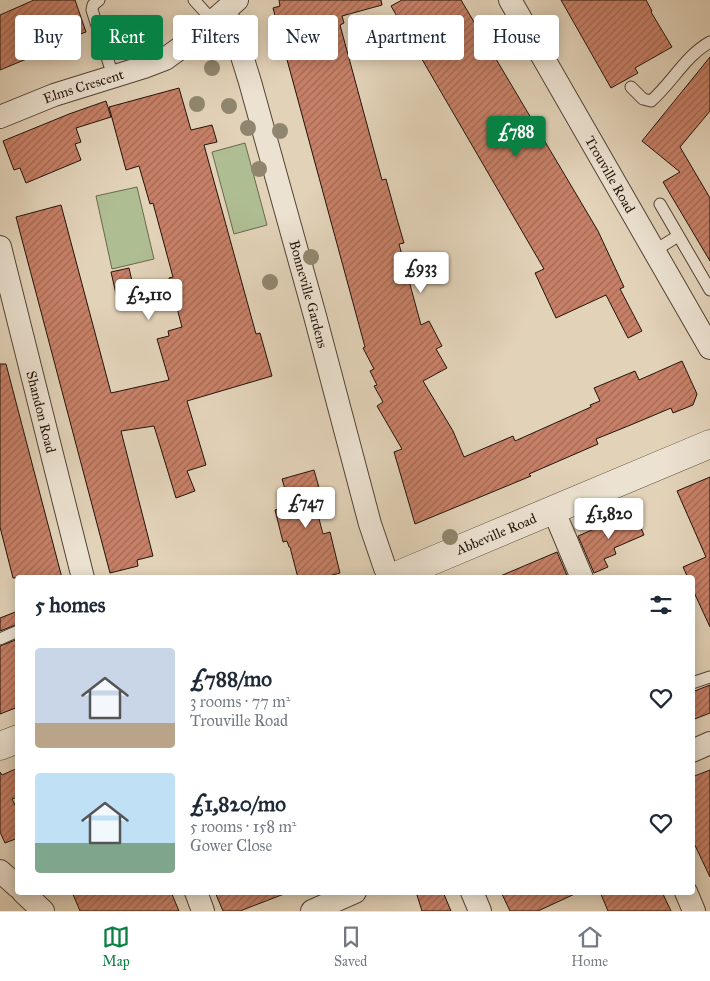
<!DOCTYPE html>
<meta charset="utf-8">
<style>
body{margin:0;font-family:"IM FELL Great Primer",serif;background:#f6f6f7;color:#1f2937;height:100vh;display:flex;flex-direction:column;font-size:19px;white-space:nowrap}
*{box-sizing:border-box;margin:0}
p{font-size:16px;color:#747a83}
.icon{flex:none;width:28px;height:28px;fill:none;stroke:currentColor;stroke-width:2;stroke-linecap:round;stroke-linejoin:round}
.map{position:relative;flex:1;overflow:hidden}
.panel{position:absolute;left:15px;top:575px;width:680px;height:320px;display:flex;flex-direction:column;background:#fff;border-radius:5px;box-shadow:0 2px 12px #0003}
.panel>*{flex:none}
.banner{position:absolute;left:15px;top:15px;width:680px;height:45px;display:flex;gap:10px}
.price{position:absolute;translate:-50% -42px;padding:0 11px;border-radius:5px;background:#fff;color:#222;font-size:16px;line-height:32px;filter:drop-shadow(0 1px 2px #0008)}
.price::after{content:'';position:absolute;left:50%;top:30px;width:15px;height:11px;margin-left:-8px;background:inherit;clip-path:polygon(0 0,100% 0,50% 100%)}
.price.current{background:#0b8043;color:#fff}
ul{padding:0;list-style:none}
li{display:flex;align-items:center;gap:15px;height:125px;padding:0 20px}
li span{display:grid;place-items:center;flex:none;width:140px;height:100px;border-radius:5px;color:#555}
li>.icon{margin-inline-start:auto}
span .icon{width:60px;height:60px;fill:#fffc;stroke-width:1}
li b{font-size:21px}
h2{display:flex;justify-content:space-between;align-items:center;height:60px;padding:0 20px;font-size:21px}
.chip{padding:0 18px;border-radius:5px;background:#fff;box-shadow:0 2px 12px #0003;font-size:18px;line-height:45px}
.chip.current{background:#0b8043;color:#fff}
.menu{display:flex;justify-content:space-around;align-items:center;height:70px;border-top:1px solid #e0e1e3;background:#fff;font-size:14px;color:#747a83}
.menu a{display:grid;justify-items:center;gap:2px}
.menu .current{color:#0b8043}
.map>svg:first-child{display:block}
.garden{fill:#afbd92;stroke:#68684e}
.building{fill:url(#building-hatch);stroke:#22140a}
.lines{fill:none;stroke-linecap:round;stroke-linejoin:round}
.service-casing{stroke:#524436;stroke-width:13}
.minor-casing{stroke:#524436;stroke-width:24}
.tertiary-casing{stroke:#524436;stroke-width:29}
.service{stroke:#ece2d1;stroke-width:11}
.minor{stroke:#ece2d1;stroke-width:22}
.tertiary{stroke:#ece2d1;stroke-width:28}
.tree{fill:#90866f}
.labels{text-anchor:middle;stroke-width:4;stroke-linejoin:round;paint-order:stroke}
.street-label{font-size:14px;fill:#22140a;stroke:#ece2d1}
</style>
<div class="map">
<svg width="710" height="911" viewBox="0 0 710 911">
<defs>
<pattern id="building-hatch" width="6" height="6" patternUnits="userSpaceOnUse" patternTransform="scale(1.25)"><rect width="6" height="6" fill="#c78067"/><path d="M-1 1l2-2M0 6l6-6M5 7l2-2" fill="none" stroke="#a16853"/></pattern>
</defs>
<rect width="100%" height="100%" fill="#e2d2b8"/>
<filter id="stains"><feTurbulence type="fractalNoise" baseFrequency=".004" numOctaves="4"/><feColorMatrix values="0 0 0 0 .2 0 0 0 0 .09 0 0 0 0 .02 0 0 0 .5 -.17"/></filter>
<radialGradient id="worn" r=".72"><stop offset=".6" stop-color="#630" stop-opacity="0"/><stop offset="1" stop-color="#630" stop-opacity=".3"/></radialGradient>
<!-- garden -->
<g class="garden">
<path d="M245,143L267,225L234,234L212,152Z"/>
<path d="M137,187L154,259L112,269L96,196Z"/>
</g>
<!-- building -->
<g class="building">
<path d="M34,0H75L86,32L52,44L53,48L0,70V15Z"/>
<path d="M279,0H381L382,5L342,16L344,23L340,25L382,180L386,179L397,219L404,243L399,244L421,325L429,321L442,346L436,349L447,368L423,381L453,431L464,457L513,436L515,441L591,407L590,405L600,401L594,388L635,371L639,380L682,361L697,394L693,405L673,413L671,408L633,424L596,439L598,444L529,474L531,476L415,524L394,452L402,449L377,406L383,402L374,386L377,385L370,371L374,369L363,348L365,347L273,8L280,6Z"/>
<path d="M402,0H461L598,231L624,287L620,289L642,331L628,338L606,295L556,318L535,273L544,269L391,6Z"/>
<path d="M561,0H646L652,11L651,12L672,47L635,68L638,73L611,88Z"/>
<path d="M710,57V111L680,147L710,198V261L663,182L680,172L642,141Z"/>
<path d="M179,88L191,130L212,125L217,142L204,145L256,334L260,333L272,376L187,401L206,465L187,471L195,491L176,498L154,426L121,431L153,556L137,560L138,566L110,573L16,217L61,205L111,393L169,380L157,339L169,336L168,331L182,327L169,278L173,277L153,203L150,204L139,166L126,170L109,107Z"/>
<path d="M106,101L111,117L76,128L81,142L75,144L81,160L26,183L20,168L14,170L3,141L69,114Z"/>
<path d="M129,268L137,303L119,307L111,272Z"/>
<path d="M0,364H6L62,578H13L0,527Z"/>
<path d="M314,470L322,498L314,500L323,534L330,532L340,573L321,578H298L290,547H289L287,541L283,542L275,510L290,506L282,479Z"/>
<path d="M710,477V627L692,588V578H688L683,567L706,557L677,491Z"/>
<path d="M634,512L644,535L614,548L616,554L604,559L608,567L594,573L578,536Z"/>
<path d="M557,552L568,578H498V577Z"/>
<path d="M18,611V624L0,631V618Z"/>
<path d="M18,639V707L0,714V646Z"/>
<path d="M710,685V713L692,720V692Z"/>
<path d="M18,768V797L12,799L18,811V838L5,843L0,832V772L2,775Z"/>
<path d="M710,770V877L692,839V777Z"/>
<path d="M72,892H171L179,911H80Z"/>
<path d="M215,892H284V894L240,911H223Z"/>
<path d="M416,892H443L451,911H422Z"/>
<path d="M501,892H579L538,911H510Z"/>
<path d="M600,892H662L671,911H608Z"/>
</g>
<g class="lines">
<defs>
<g id="service">
<path d="M99,0L93,5L92,10L113,76"/>
<path d="M194,0L213,21"/>
<path d="M631,87L643,99L651,101C672,83 685,56 710,42"/>
<path d="M660,204L710,290"/>
<path d="M654,251L678,236"/>
<path d="M0,639L18,631"/>
<path d="M692,683L710,677"/>
</g>
<g id="minor">
<path id="s1" d="M510,0L710,348"/>
<path id="s2" d="M223,13L232,24L250,82L315,316L370,524L385,568L390,578"/>
<path id="s3" d="M0,117L54,95L144,67L165,59L190,41L237,0"/>
<path id="s4" d="M0,247L83,578"/>
<path d="M553,509L582,578"/>
<path d="M692,751L710,743"/>
<path d="M0,871L18,887"/>
<path d="M23,892L43,911"/>
<path d="M196,892L203,911"/>
<path d="M472,892L480,911"/>
<path d="M686,892L694,911"/>
<path d="M312,911L355,892"/>
</g>
<g id="tertiary">
<path id="s5" d="M391,578L710,444"/>
<path d="M0,746L18,739"/>
</g>
</defs>
<!-- service casing -->
<use href="#service" class="service-casing"/>
<!-- minor casing -->
<use href="#minor" class="minor-casing"/>
<!-- tertiary casing -->
<use href="#tertiary" class="tertiary-casing"/>
<!-- service -->
<use href="#service" class="service"/>
<!-- minor -->
<use href="#minor" class="minor"/>
<!-- tertiary -->
<use href="#tertiary" class="tertiary"/>
</g>
<!-- trees -->
<g class="tree">
<circle cx="212" cy="68" r="8"/>
<circle cx="197" cy="104" r="8"/>
<circle cx="229" cy="106" r="8"/>
<circle cx="248" cy="128" r="8"/>
<circle cx="280" cy="131" r="8"/>
<circle cx="259" cy="169" r="8"/>
<circle cx="311" cy="257" r="8"/>
<circle cx="270" cy="282" r="8"/>
<circle cx="450" cy="537" r="8"/>
</g>
<g class="labels">
<!-- street labels -->
<g class="street-label">
<text dy="5" stroke="none"><textPath href="#s3" startOffset="89">Elms Crescent</textPath></text>
<text dy="5" stroke="none"><textPath href="#s1" startOffset="201">Trouville Road</textPath></text>
<text dy="5" stroke="none"><textPath href="#s2" startOffset="295">Bonneville Gardens</textPath></text>
<text dy="5" stroke="none"><textPath href="#s4" startOffset="170">Shandon Road</textPath></text>
<text dy="5" stroke="none"><textPath href="#s5" startOffset="114">Abbeville Road</textPath></text>
</g>
</g>
<rect width="100%" height="100%" filter="url(#stains)"/>
<rect width="100%" height="100%" fill="url(#worn)"/>
</svg>
<b class="price current" style="left:516px;top:158px">£788</b>
<b class="price" style="left:421px;top:294px">£933</b>
<b class="price" style="left:149px;top:321px">£2,110</b>
<b class="price" style="left:306px;top:529px">£747</b>
<b class="price" style="left:609px;top:540px">£1,820</b>
<div class="banner">
<a class="chip">Buy</a>
<a class="chip current">Rent</a>
<a class="chip">Filters</a>
<a class="chip">New</a>
<a class="chip">Apartment</a>
<a class="chip">House</a>
</div>
<section class="panel">
<h2>5 homes<svg class="icon" aria-label="filters" viewBox="0 0 24 24"><path d="M4 7h16M4 17h16"/><circle cx="9" cy="7" r="2"/><circle cx="15" cy="17" r="2"/></svg></h2>
<ul>
<li><span style="background:linear-gradient(#c9d6e8 75%,#b9a48a 0)"><svg class="icon" aria-label="home" viewBox="0 0 24 24"><path d="M3 11l9-7 9 7M6 9v11h12V9"/></svg></span><div><b>£788/mo</b><p>3 rooms · 77 m²</p><p>Trouville Road</p></div><svg class="icon" aria-label="heart" viewBox="0 0 24 24"><path d="M12 20l-8-8c-3-5 5-10 8-4 3-6 11-1 8 4z"/></svg></li>
<li><span style="background:linear-gradient(#bfe0f5 70%,#7fa58c 0)"><svg class="icon" aria-label="home" viewBox="0 0 24 24"><path d="M3 11l9-7 9 7M6 9v11h12V9"/></svg></span><div><b>£1,820/mo</b><p>5 rooms · 158 m²</p><p>Gower Close</p></div><svg class="icon" aria-label="heart" viewBox="0 0 24 24"><path d="M12 20l-8-8c-3-5 5-10 8-4 3-6 11-1 8 4z"/></svg></li>
</ul>
</section>
</div>
<nav class="menu">
<a class="current"><svg class="icon" aria-label="map" viewBox="0 0 24 24"><path d="M3 6l6-2 6 2 6-2v14l-6 2-6-2-6 2zM9 4v14M15 6v14"/></svg>Map</a>
<a><svg class="icon" aria-label="saved" viewBox="0 0 24 24"><path d="M7 4h10v16l-5-4-5 4z"/></svg>Saved</a>
<a><svg class="icon" aria-label="home" viewBox="0 0 24 24"><path d="M3 11l9-7 9 7M6 9v11h12V9"/></svg>Home</a>
</nav>
